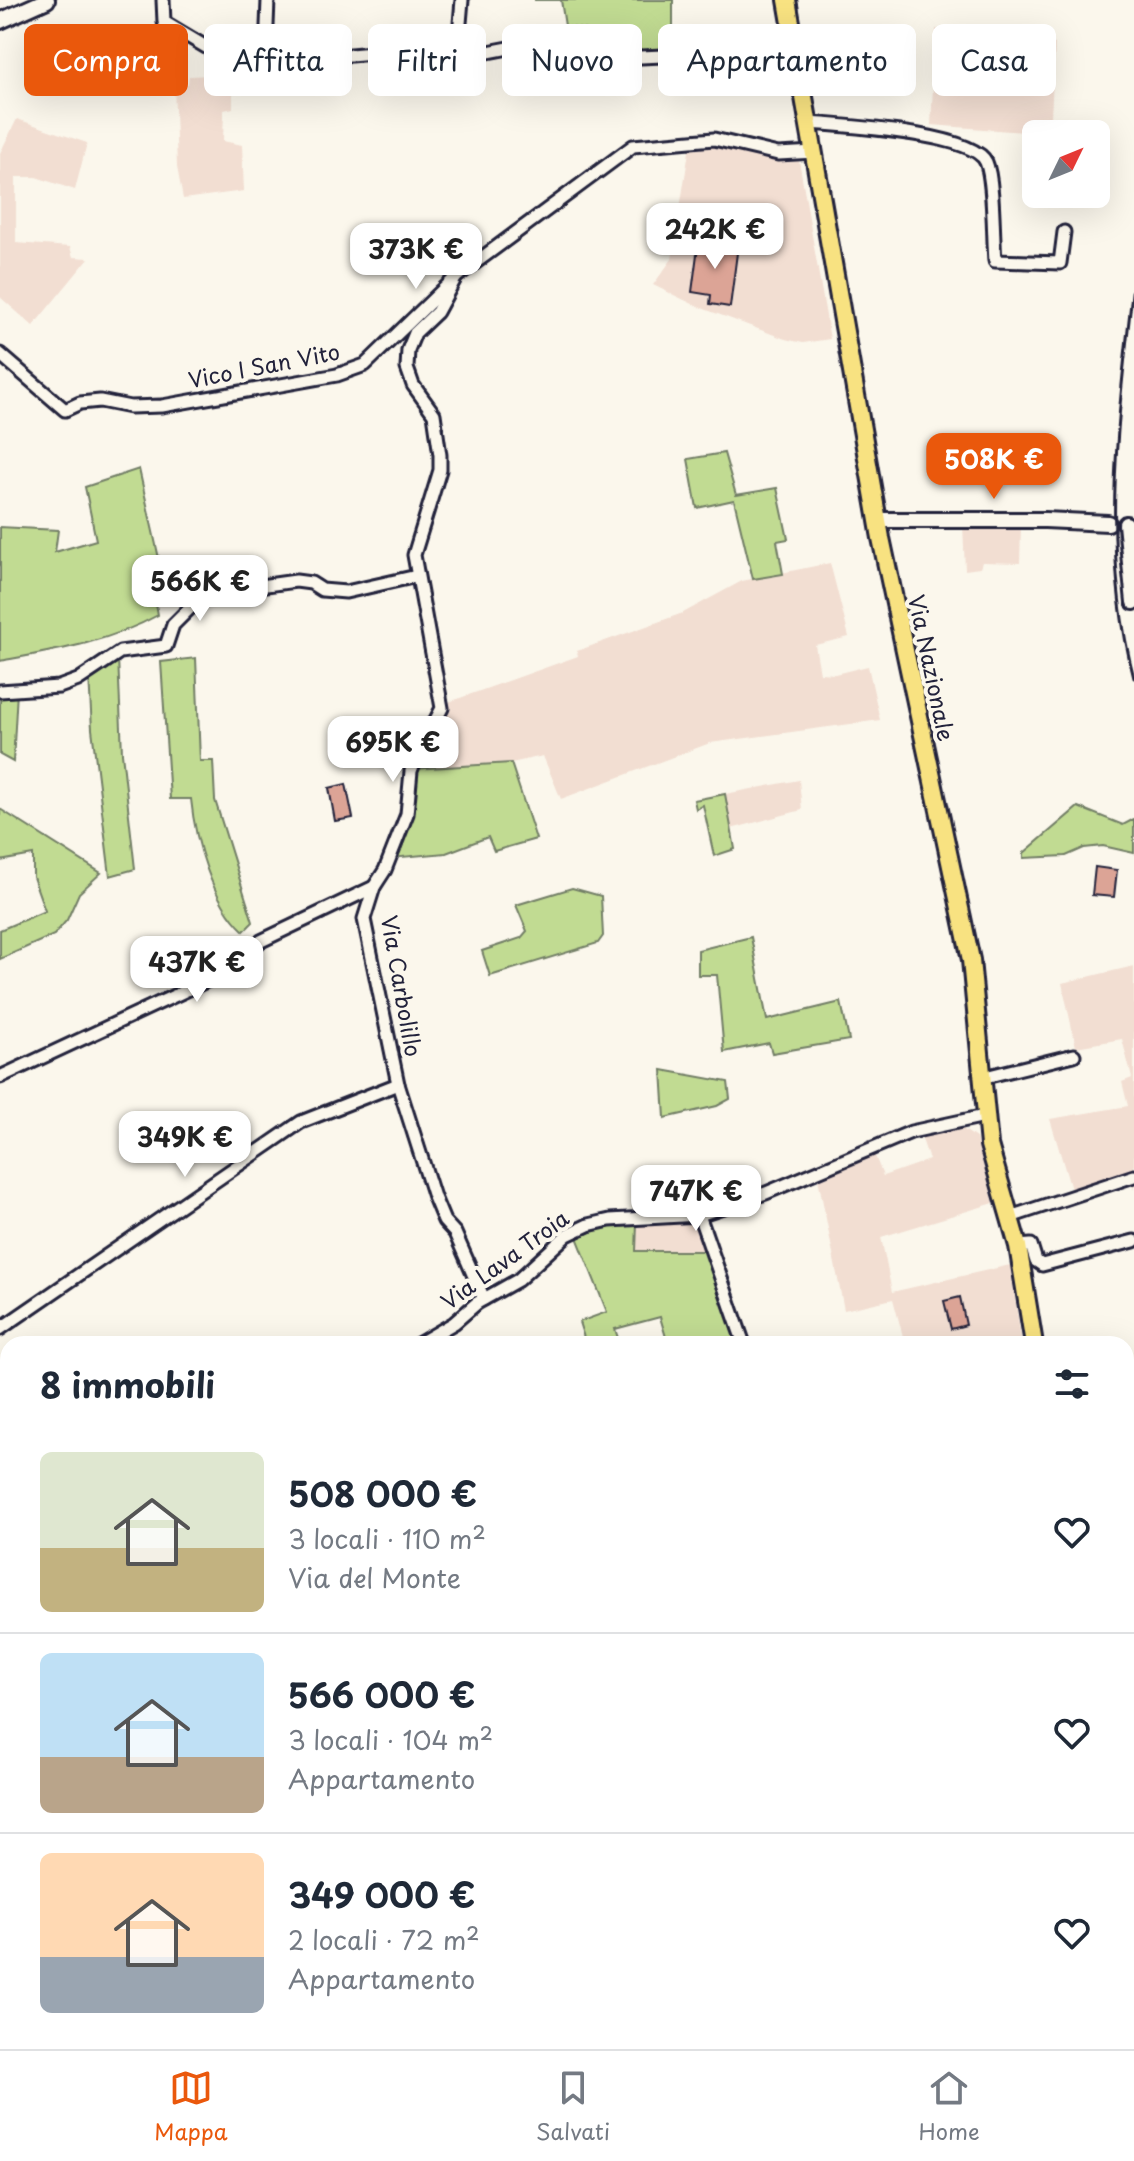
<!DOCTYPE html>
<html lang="it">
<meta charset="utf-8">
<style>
body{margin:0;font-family:"Playpen Sans",sans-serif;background:#f6f6f7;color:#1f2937;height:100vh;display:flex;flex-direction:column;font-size:30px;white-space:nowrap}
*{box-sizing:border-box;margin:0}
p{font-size:26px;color:#747a83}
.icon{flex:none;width:44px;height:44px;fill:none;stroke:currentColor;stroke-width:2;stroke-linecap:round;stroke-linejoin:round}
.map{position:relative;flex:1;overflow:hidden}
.sheet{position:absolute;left:0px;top:1336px;width:1134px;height:714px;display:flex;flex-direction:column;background:#fff;border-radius:24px 24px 0 0;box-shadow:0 8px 32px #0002}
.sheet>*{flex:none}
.hud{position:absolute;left:24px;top:24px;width:1086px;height:72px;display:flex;gap:16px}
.needle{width:52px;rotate:47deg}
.fabs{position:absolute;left:1022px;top:120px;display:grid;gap:16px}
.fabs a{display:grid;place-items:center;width:88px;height:88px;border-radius:12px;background:#fff;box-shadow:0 8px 32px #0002;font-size:40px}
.price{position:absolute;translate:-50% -68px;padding:0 18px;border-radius:16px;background:#fff;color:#222;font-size:26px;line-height:52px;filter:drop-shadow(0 2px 4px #0008)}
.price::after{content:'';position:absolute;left:50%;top:48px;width:24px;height:18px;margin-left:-12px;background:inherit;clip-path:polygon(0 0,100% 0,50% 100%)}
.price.on{background:#ea580c;color:#fff}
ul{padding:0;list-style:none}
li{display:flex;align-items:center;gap:24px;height:200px;padding:0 40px}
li+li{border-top:2px solid #e0e1e3}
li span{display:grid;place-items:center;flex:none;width:224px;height:160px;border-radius:12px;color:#555}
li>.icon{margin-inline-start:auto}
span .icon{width:96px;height:96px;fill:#fffc;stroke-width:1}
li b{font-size:34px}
h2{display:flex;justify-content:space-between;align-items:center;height:96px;padding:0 40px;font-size:34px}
.pill{padding:0 28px;border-radius:12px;background:#fff;box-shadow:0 8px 32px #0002;font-size:28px;line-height:72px}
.pill.on{background:#ea580c;color:#fff}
.dock{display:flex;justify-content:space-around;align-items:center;height:112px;border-top:2px solid #e0e1e3;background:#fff;font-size:22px;color:#747a83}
.dock a{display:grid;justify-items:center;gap:4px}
.dock .on{color:#ea580c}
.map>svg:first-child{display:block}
.built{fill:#f2ded2}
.green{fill:#c1db92;stroke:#727e66;stroke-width:2}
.building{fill:#dca496;stroke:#22223b;stroke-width:2}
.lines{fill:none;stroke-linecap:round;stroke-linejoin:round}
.street-casing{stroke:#22223b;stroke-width:17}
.secondary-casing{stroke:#22223b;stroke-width:20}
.primary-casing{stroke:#22223b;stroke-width:22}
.street{stroke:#fbf7ec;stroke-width:11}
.secondary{stroke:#fbf7ec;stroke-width:14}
.primary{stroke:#f8e281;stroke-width:16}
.rail{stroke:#22223b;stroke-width:3}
.labels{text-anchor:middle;stroke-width:8;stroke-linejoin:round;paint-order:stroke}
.street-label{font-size:22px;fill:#22223b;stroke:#fbf7ec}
</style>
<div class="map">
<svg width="1134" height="2049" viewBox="0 0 1134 2049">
<rect width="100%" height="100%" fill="#fbf7ec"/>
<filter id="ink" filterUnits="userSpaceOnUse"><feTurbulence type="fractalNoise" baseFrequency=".0125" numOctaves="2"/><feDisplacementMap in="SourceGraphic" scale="16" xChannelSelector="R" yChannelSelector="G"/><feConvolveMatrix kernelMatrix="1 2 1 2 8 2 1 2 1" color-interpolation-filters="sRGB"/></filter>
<g filter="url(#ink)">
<!-- built -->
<g class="built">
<path d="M936,29L1055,44L1050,134L931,125Z"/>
<path d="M213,56L233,62V108L224,110L223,141L242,145L244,191L183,199L177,167L174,84H188L189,76L211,75Z"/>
<path d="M17,119L87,143L75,190L36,177H16V243L70,247L73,257L89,258L33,326L0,297V153Z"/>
<path d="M707,144L773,159L799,160L830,339L803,343L785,339L699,307L653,285L672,259L690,145Z"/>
<path d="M963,525L1021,526L1020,563L982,562L980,568L965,570Z"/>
<path d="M830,563L849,637L815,645L820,673L835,674L868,666L880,720L710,743L561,799L543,756L511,763L413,769L446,703L578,656L577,651L683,613L742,581Z"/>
<path d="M799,780L802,810L731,829L725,794Z"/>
<path d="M1134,966V1190L1131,1181L1073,1196L1050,1119L1128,1106L1122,1082L1132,1078L1122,1039L1076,1047L1062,983Z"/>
<path d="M960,1127L976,1138L994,1203L881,1237L892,1292L1010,1265L1022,1344H905L893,1299L844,1310L818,1178L873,1151L883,1176L929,1160L920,1133Z"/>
<path d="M662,1221L696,1222L707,1251H636L637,1223Z"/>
<path d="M1134,1460V1595L1129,1596L1126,1584V1462Z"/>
</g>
<!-- green -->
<g class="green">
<path d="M534,0H673V54H641L605,47L608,34L565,26L561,0Z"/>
<path d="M724,453L736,495L777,488L788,539L777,541L783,574L753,579L734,500L697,508L688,459Z"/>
<path d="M139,469L160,563L149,566L158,615C110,642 54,651 0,661V527L58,530L55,552L96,540L85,487Z"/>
<path d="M118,657L122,753L135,869L110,876L92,729L89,676Z"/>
<path d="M196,658L200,761H213L215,800L253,922L244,931C212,902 195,840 191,799H170L161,662Z"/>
<path d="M17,691L13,762L0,755V694Z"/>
<path d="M511,763L536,839L494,851L488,837L446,853L391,858L413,769Z"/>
<path d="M725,794L735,849L714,856L703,805L696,809L694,800Z"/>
<path d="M1078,807L1123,825L1134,819V853L1103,846L1084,848L1066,856L1024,858V853Z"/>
<path d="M0,809L101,873L79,893L67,920L54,935L0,959V930L45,911L33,877V855L0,861Z"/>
<path d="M572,888L601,896L603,936L598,943L490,976L482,951L521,938L527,931L516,905Z"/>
<path d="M751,937L767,1020L841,1002L849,1040L772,1053L769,1043L724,1052L717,975H698V950Z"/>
<path d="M662,1070L728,1082L730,1099L717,1106L665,1118Z"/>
<path d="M637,1223L636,1251H707L740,1344H668L660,1317L615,1329L620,1344H586L579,1322L607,1312L577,1237L609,1225Z"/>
<path d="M146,2042H233L234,2049H147Z"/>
</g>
<!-- building -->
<g class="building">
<path d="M699,239L738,245L730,307L710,304L711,295L692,292Z"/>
<path d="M346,784L353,818L335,821L329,788Z"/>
<path d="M1095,867L1117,870L1114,897L1092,895Z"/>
<path d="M960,1297L966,1325L951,1329L944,1301Z"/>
</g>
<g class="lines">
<defs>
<g id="street">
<path d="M163,0L164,22L221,56L232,59L272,51L305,59L407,50L457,58L514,47L558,45L641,57L797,50"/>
<path d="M266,52L268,0"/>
<path d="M457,58L462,0"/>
<path d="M810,123C843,126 973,133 986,162C994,180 993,238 995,261L1060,263L1064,232"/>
<path d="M456,277L437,312L415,333L408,350L407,368L413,385L434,414L440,455V470L414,555L442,708L416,758L411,771L407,814L385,870L374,887L364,919L398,1084L434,1197L444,1221L455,1233L484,1299"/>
<path d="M0,354L65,410L80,403L100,401L130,407L162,406L337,375L365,365L456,277L633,146L714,139L778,154L815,152"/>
<path d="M0,691L59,687L78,680L120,652L166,646L173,625L201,597L216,592L296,581L311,583L322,590L346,592L417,576"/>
<path d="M0,1077L219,975L261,941L374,887"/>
<path d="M981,1078L1074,1055"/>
<path d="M699,1215L744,1344"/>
<path d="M1010,1217L1134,1176"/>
<path d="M1018,1246L1031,1245L1036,1261L1042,1265L1134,1241"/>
<path d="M0,1329L301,1122L398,1084"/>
<path d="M418,1344L454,1323L477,1303L518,1280L567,1235L588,1225L610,1220L699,1215L766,1193L911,1132L985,1116"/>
<path d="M0,1534L8,1530"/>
<path d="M0,1827L8,1825"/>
<path d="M0,1912L8,1910"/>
<path d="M312,2042L314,2049"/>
<path d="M5,2049L22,2042"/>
</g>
<g id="secondary">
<path d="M0,21L47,0"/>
<path d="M878,520H1045L1108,523"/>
<path d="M1126,524L1134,602"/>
</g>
<g id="primary">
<path d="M787,0L881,538L971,960L989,1145L1018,1246L1034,1344"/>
<path d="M1126,1739L1134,1770"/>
</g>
</defs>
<!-- street casing -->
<use href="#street" class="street-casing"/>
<!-- secondary casing -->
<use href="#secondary" class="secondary-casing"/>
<!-- primary casing -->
<use href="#primary" class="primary-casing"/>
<!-- street -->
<use href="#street" class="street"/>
<!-- secondary -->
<use href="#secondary" class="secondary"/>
<!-- primary -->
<use href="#primary" class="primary"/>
<!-- rail -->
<path class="rail" d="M1134,276C1119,411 1099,545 1134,678"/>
</g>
</g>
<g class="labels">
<!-- street labels -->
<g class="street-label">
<text transform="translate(264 366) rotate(-11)" y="8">Vico I San Vito</text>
<text transform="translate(931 668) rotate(78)" y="8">Via Nazionale</text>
<text transform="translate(401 986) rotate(80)" y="8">Via Carbolillo</text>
<text transform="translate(505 1260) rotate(-36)" y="8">Via Lava Troia</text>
</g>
</g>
</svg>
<div class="fabs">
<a><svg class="needle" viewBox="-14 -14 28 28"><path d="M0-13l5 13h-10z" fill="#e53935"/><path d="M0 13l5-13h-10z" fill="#747a83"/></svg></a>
</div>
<b class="price" style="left:715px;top:271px">242K €</b>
<b class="price" style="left:416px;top:291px">373K €</b>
<b class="price on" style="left:994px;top:501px">508K €</b>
<b class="price" style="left:200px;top:623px">566K €</b>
<b class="price" style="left:393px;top:784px">695K €</b>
<b class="price" style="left:197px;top:1004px">437K €</b>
<b class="price" style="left:185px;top:1179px">349K €</b>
<b class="price" style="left:696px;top:1233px">747K €</b>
<div class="hud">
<a class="pill on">Compra</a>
<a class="pill">Affitta</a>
<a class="pill">Filtri</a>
<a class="pill">Nuovo</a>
<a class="pill">Appartamento</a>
<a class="pill">Casa</a>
</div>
<section class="sheet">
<h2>8 immobili<svg class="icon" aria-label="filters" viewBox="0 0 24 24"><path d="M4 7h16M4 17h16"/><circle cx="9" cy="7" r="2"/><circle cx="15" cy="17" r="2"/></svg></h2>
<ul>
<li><span style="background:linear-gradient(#dfe7d0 60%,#c2b280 0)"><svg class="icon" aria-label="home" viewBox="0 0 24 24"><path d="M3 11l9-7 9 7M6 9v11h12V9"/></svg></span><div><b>508 000 €</b><p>3 locali · 110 m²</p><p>Via del Monte</p></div><svg class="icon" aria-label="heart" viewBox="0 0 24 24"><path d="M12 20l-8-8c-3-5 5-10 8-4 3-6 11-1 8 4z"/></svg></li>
<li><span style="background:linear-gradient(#bfe0f5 65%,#b9a48a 0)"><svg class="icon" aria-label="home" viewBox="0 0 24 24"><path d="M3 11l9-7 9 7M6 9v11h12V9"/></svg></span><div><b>566 000 €</b><p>3 locali · 104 m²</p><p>Appartamento</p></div><svg class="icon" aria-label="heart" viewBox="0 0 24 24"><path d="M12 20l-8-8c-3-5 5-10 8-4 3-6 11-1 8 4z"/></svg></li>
<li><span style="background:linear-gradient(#ffd9b3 65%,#9aa5b1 0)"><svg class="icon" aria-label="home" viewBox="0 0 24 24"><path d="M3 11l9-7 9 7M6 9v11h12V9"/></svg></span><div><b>349 000 €</b><p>2 locali · 72 m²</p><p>Appartamento</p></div><svg class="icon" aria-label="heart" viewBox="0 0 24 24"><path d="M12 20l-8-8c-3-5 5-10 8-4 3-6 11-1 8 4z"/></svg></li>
</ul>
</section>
</div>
<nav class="dock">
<a class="on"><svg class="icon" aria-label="map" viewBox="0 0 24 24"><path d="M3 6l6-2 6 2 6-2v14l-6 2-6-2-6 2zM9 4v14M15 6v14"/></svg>Mappa</a>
<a><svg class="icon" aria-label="saved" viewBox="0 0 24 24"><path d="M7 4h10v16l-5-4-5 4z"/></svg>Salvati</a>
<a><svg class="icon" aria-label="home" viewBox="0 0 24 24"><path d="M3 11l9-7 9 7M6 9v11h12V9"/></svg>Home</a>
</nav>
